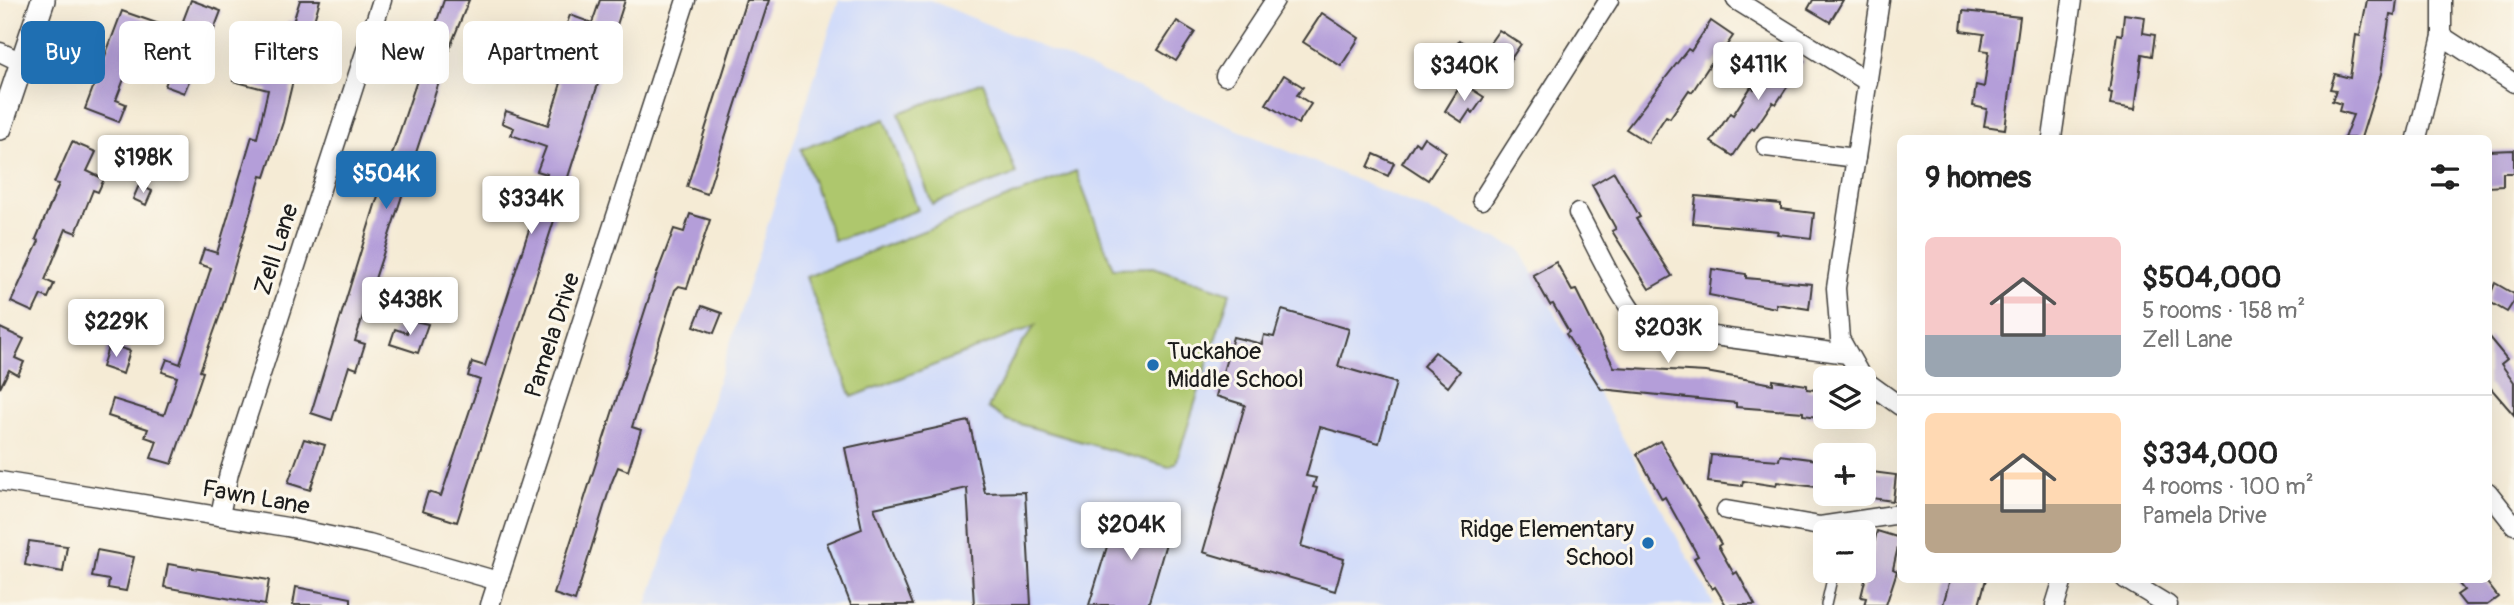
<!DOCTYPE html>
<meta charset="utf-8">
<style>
body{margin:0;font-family:Pangolin,sans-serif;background:#f6f6f6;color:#222;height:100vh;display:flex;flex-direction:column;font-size:26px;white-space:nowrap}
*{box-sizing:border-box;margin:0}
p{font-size:23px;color:#767676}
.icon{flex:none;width:38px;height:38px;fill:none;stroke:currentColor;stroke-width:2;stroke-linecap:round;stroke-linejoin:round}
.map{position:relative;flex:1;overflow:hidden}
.side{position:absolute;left:1897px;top:135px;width:595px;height:448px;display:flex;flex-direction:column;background:#fff;border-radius:10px;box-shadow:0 7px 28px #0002}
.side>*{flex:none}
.guide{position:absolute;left:21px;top:21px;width:665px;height:63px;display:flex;gap:14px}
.fabs{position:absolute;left:1813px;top:366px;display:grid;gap:14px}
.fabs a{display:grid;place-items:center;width:63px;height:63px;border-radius:10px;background:#fff;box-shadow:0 7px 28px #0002;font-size:35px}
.price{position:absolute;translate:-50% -60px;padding:0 16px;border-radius:7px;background:#fff;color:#222;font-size:23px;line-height:46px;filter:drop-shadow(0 2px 4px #0008)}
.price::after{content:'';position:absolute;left:50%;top:42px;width:21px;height:16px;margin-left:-10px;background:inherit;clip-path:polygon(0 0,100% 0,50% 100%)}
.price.current{background:#1f6fb2;color:#fff}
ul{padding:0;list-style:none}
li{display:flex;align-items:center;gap:21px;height:175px;padding:0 28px}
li+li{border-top:2px solid #e0e0e0}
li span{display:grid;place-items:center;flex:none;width:196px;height:140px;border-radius:10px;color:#555}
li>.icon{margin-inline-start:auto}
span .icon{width:84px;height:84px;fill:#fffc;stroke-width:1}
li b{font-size:30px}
h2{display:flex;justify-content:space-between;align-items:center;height:84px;padding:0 28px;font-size:30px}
.chip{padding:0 24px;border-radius:10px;background:#fff;box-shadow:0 7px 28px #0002;font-size:24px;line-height:63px}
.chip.current{background:#1f6fb2;color:#fff}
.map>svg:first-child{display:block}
.built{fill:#cfdafa}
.green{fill:#aec76d;stroke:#657244;stroke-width:2}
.building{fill:#b49ed9}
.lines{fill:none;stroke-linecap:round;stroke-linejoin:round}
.service-casing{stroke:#3d3b38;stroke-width:12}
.minor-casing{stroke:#3d3b38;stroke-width:21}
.tertiary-casing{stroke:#3d3b38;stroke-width:26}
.service{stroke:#fff;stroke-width:9}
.minor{stroke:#fff;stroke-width:18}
.tertiary{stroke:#fff;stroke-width:23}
.poi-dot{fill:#1f6fb2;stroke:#fbf7ec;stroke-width:2.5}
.labels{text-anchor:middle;stroke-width:6;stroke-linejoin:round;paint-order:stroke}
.street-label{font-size:24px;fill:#1c1c1c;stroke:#fbf7ec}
.poi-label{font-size:24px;fill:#1c1c1c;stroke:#fbf7ec;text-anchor:start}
</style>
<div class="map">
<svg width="2514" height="605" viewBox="0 0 2514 605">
<rect width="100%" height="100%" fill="#fbf7ec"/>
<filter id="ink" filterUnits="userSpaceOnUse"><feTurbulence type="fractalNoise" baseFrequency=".0143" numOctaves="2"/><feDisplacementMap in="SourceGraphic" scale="14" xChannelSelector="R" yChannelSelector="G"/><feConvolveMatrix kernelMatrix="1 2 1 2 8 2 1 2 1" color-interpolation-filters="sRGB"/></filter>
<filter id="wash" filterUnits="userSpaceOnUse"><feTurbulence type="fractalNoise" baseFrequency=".00686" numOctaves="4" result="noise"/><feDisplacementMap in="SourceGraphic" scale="28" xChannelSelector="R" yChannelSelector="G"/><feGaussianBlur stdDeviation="1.57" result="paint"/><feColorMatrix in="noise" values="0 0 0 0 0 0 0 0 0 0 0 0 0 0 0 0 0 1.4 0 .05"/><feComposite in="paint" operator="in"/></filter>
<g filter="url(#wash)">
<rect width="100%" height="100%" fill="#f5ebd5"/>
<!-- built -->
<path class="built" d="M839,0H930L1520,249L1714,605H647Z"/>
<!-- green -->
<g class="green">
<path d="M983,82L1016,174L932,204L899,113Z"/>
<path d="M885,119L918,210L834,241L801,149Z"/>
<path d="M1076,171L1113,268L1153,267L1230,293L1176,463L1169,467L1006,420L988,408L1015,354L1035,326L852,397L806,277Z"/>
</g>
<g id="blocks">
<!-- building -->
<g class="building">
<path d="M191,0L221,11L213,32L183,21Z"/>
<path d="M300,0H320L301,65L297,64L283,122L265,177L261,176L220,315L200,371L203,372L172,464L151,458L157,441L145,437L148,429L108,416L113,399L164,415L177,377L162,372L167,359L180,364L211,268L199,264L204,249L217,253L252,136L257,138L268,90L233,81L236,69L272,78L288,21L293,22Z"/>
<path d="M444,0H469L452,42L360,325L355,341L365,344L357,369L349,366L332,420L311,413L375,205Z"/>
<path d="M600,0H625L457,522L422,511L428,492L441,496L480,380L468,376L472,362L485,366L547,174L537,171L546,147L511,135L514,128L502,123L506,111L548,125L561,83L544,78L549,62L578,72L590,37L565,29L570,15L592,23Z"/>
<path d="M746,0H769L707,194L687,187Z"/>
<path d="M1813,0H1843L1830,22L1808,9Z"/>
<path d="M2367,0H2397L2395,15L2390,14L2381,74L2361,138H2344L2353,115L2339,111L2341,104L2332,101L2336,90L2330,89L2335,74L2350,78L2356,35L2360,36Z"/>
<path d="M122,11L162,25L150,67L131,61L116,100L126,104L119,122L85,109Z"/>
<path d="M1963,11L2020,17L2005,129L1984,126L1987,109L1973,106L1976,85L1984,87L1989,51L1981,50L1984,34L1961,31Z"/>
<path d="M1322,13L1359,38L1341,66L1303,42Z"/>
<path d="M2124,14L2145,17L2143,33L2155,35L2152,56L2142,54L2135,109L2110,105L2112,93L2109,92L2117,34L2122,35Z"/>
<path d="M1177,21L1195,32L1176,61L1158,50Z"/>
<path d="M1711,21L1733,36L1713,65L1711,63L1692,92L1689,90L1670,118L1666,116L1648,143L1626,129L1688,49L1691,51Z"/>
<path d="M1499,30L1521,44L1502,72L1480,57Z"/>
<path d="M1459,40L1475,49L1466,63L1451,54Z"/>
<path d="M1782,47L1804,61L1776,104L1773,102L1754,130L1752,128L1733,156L1711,142L1730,113L1733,115L1751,87L1754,89Z"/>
<path d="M173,64L193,72L184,93L165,86Z"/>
<path d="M1284,75L1303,87L1297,95L1311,104L1298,124L1266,104Z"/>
<path d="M1462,83L1484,97L1473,113L1470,110L1462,122L1445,111Z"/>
<path d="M1424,137L1446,152L1428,180L1402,163L1415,142L1419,145Z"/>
<path d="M72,142L96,152L87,171L104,179L98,192L93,190L76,233L66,229L45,280L54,284L48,298L41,295L33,312L11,302L39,241L36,239L59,184L54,183Z"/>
<path d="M2514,150V173H2503V186L2488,187V151Z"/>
<path d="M1374,154L1394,163L1388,176L1368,167Z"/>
<path d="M1614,172L1640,217L1636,219L1672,276L1649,289L1612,231L1616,229L1592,185Z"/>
<path d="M139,185L152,191L146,205L133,199Z"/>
<path d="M1696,196L1781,204V209L1814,213L1811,238L1777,234L1778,231L1693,223Z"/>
<path d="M690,214L710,220L687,288L679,286L675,290L632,427L641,430L628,471L618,467L611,484L575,601L554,594L656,276L674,229L684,232Z"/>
<path d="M1556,262L1572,291L1576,290L1614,367L1706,372L1773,384V380L1807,385V389L1825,391V418L1803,415V412L1736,407V403L1601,389L1566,334L1569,332L1553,304L1550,305L1533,275Z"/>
<path d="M1712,269L1746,274V278L1812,284L1809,309L1776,304V308L1709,295Z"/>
<path d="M2495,283L2514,294V301L2507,312L2488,301Z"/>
<path d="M702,306L722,313L714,333L694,326Z"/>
<path d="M1282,310L1349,329L1338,366L1396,383L1379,443L1320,427L1306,476L1316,478L1313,487L1317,488L1301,546L1344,559L1335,591L1203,552L1245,405L1216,396L1233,337L1262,344L1264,335L1274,337Z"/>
<path d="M410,320L428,324L418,353L390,344L395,329L407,333Z"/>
<path d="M0,328L24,339L15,358L24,362L18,375L9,370L0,388Z"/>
<path d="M2488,336L2507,359L2501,364L2514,382V415L2488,385Z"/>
<path d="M109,344L130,351L123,374L102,367Z"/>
<path d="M1435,352L1460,371L1448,387L1423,366Z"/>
<path d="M969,421L985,493L1025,492L1031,605H974L967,488L874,508L913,605H851L827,543L862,529L845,448Z"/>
<path d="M304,439L325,445L310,490L288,483Z"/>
<path d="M1660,441L1721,544L1718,546L1734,574L1737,572L1755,605H1726L1715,587L1712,589L1694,558L1698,556L1665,497L1662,499L1637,454Z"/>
<path d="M1711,455L1779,460L1780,455L1825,461V488L1777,482L1776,486L1743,481L1742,486L1708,482Z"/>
<path d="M1864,471L1896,475L1893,501L1864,497Z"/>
<path d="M1118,511L1171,526L1148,605H1089Z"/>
<path d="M1877,531L1900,538L1893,569L1897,571L1886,605H1864L1866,598L1861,597Z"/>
<path d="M29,541L67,546L63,572L25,565Z"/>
<path d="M97,550L134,557L126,591L108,588L109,580L92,577Z"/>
<path d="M168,564L269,580L265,605L164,587Z"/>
<path d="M1950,579H1986L1979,605H1943Z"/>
<path d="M2455,579H2484L2498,597L2487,605H2465L2457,595L2464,590Z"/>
<path d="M296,587L351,598V605H293Z"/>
</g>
</g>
</g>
<g filter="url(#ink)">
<use href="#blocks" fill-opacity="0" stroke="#3d3b38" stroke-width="2"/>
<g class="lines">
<defs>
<path id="service" d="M1826,605L1834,570"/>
<g id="minor">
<path d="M1736,0L1868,82"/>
<path d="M2442,36L2514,83"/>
<path d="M0,52L21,62"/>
<path d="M1225,76L1275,0"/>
<path d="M2052,138L2072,0"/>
<path d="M2417,138L2442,36V0"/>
<path d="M1766,147L1856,158"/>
<path d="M1482,200L1609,0"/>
<path d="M1578,213C1592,238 1627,316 1647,327L1847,354"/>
<path d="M1862,378L1840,339L1836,288L1880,0"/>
<path d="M1864,380L1900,406"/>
<path d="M0,481L287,527L369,544L498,581"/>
<path d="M2488,492L2514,525"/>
<path d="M1726,510L1820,526L1900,514"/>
<path d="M220,515L229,473L382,0"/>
<path d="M2125,579L2168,605"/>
<path d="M490,605L686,0"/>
<path d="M2055,605L2063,579"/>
</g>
<path id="tertiary" d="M0,128L43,0"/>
</defs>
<!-- service casing -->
<use href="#service" class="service-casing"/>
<!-- minor casing -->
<use href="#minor" class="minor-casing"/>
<!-- tertiary casing -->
<use href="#tertiary" class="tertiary-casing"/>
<!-- service -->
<use href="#service" class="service"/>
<!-- minor -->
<use href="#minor" class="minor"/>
<!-- tertiary -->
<use href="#tertiary" class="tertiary"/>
</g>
</g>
<!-- markers -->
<g class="poi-dot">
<circle cx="1153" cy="365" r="7"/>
<circle cx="1648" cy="543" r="7"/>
</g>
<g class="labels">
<!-- street labels -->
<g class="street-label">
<text transform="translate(276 249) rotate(-72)" y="8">Zell Lane</text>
<text transform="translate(552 335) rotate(-72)" y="8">Pamela Drive</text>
<text transform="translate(256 497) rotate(10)" y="8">Fawn Lane</text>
</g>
<!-- poi labels -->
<g class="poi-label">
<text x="1167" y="359">Tuckahoe<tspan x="1167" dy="28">Middle School</tspan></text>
<text x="1634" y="537" text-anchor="end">Ridge Elementary<tspan x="1634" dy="28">School</tspan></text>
</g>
</g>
</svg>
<div class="fabs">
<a><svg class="icon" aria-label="layers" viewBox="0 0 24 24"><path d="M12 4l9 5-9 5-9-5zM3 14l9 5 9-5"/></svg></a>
<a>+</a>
<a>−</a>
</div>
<b class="price" style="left:1758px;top:102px">$411K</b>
<b class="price" style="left:1464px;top:103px">$340K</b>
<b class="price" style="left:143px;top:195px">$198K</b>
<b class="price current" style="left:386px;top:211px">$504K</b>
<b class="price" style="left:531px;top:236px">$334K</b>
<b class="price" style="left:410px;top:337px">$438K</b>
<b class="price" style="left:116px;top:359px">$229K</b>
<b class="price" style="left:1668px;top:365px">$203K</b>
<b class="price" style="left:1131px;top:562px">$204K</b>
<div class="guide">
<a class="chip current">Buy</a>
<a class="chip">Rent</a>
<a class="chip">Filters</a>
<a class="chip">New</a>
<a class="chip">Apartment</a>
</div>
<section class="side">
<h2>9 homes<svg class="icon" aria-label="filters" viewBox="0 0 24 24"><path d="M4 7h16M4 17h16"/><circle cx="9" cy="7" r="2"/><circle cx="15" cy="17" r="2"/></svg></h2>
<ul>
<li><span style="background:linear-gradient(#f6c9c9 70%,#9aa5b1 0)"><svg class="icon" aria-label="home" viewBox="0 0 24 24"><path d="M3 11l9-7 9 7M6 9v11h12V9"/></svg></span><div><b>$504,000</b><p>5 rooms · 158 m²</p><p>Zell Lane</p></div></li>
<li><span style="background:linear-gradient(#ffd9b3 65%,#b9a48a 0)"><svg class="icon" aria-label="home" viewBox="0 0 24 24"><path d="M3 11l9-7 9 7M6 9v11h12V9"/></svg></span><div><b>$334,000</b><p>4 rooms · 100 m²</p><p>Pamela Drive</p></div></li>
</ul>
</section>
</div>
